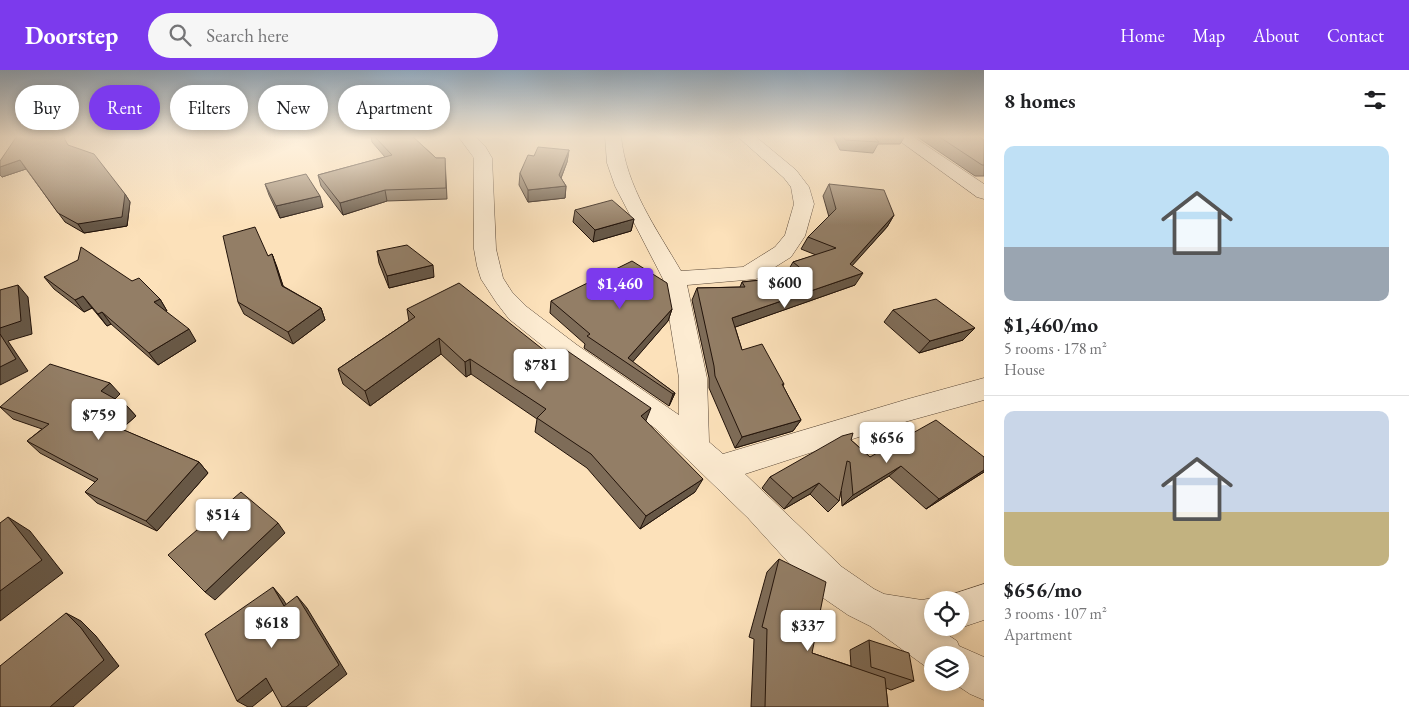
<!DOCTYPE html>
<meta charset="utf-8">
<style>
body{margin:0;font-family:"EB Garamond",serif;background:#f6f6f6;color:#202124;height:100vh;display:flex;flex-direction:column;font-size:19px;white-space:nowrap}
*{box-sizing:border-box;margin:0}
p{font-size:16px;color:#757577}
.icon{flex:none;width:28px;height:28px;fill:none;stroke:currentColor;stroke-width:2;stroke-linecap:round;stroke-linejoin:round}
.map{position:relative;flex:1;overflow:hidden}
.drawer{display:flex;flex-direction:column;background:#fff;width:425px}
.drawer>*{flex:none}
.top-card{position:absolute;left:15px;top:15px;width:475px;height:45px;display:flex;gap:10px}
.controls{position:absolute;left:924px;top:521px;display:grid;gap:10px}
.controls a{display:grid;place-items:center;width:45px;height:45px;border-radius:50%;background:#fff;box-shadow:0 2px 8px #0003;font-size:25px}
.price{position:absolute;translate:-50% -42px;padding:0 11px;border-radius:5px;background:#fff;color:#222;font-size:16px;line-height:32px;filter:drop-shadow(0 1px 2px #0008)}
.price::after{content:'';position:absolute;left:50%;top:30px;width:15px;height:11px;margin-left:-8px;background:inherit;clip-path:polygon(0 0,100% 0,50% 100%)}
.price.selected{background:#7c3aed;color:#fff}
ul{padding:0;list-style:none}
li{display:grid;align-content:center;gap:10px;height:265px;padding:0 20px}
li+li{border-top:1px solid #e0e0e0}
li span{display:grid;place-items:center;height:155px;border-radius:10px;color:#555}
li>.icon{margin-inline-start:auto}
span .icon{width:90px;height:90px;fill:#fffc;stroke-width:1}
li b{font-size:21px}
h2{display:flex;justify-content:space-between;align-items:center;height:60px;padding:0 20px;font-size:21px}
.chip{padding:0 18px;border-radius:22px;background:#fff;box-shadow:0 2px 8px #0003;font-size:18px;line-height:45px}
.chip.selected{background:#7c3aed;color:#fff}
header{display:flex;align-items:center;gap:30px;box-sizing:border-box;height:70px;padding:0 25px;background:#7c3aed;color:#fff}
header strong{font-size:24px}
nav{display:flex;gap:28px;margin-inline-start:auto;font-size:18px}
.search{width:350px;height:45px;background:#f6f6f6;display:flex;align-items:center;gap:12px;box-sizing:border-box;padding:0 18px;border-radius:28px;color:#757577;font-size:19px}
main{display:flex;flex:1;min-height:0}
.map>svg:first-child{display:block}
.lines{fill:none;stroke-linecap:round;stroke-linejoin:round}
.minor-casing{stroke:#584636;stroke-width:1}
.minor{fill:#fdecd2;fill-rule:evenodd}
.wall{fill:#7e6c58;stroke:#22130a}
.shaded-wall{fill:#675847;stroke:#22130a}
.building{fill:#937e66;stroke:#22130a}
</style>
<header>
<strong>Doorstep</strong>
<div class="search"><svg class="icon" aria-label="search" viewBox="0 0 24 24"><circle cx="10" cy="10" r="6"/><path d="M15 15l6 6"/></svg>Search here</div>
<nav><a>Home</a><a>Map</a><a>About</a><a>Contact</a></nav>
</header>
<main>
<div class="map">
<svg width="984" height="637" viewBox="0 0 984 637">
<rect width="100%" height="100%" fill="#fce1ba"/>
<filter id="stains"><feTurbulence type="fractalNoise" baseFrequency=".004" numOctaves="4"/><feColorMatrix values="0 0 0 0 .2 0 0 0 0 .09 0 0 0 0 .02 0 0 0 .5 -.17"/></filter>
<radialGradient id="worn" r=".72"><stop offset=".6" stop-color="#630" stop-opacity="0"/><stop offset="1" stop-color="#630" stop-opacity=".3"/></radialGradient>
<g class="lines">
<defs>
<g id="minor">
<path d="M458,66H475L485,76L492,88L496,179L503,208L512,222L527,237L577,275L679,345V308L663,209L615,116L607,93L605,66H621C626,117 656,158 681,201L743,197L775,177L785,165L794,134L791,117L784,108L737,66H755L796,100L809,117L814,134L805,166L791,187L756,209L687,215L707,308L709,372L723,384L908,329L984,308V330L908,351L745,404L842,497L874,519L884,524L922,530L932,528L936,530H932V558H946L942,561L957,571L959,576L984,587V630L970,624L952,612H960V585H932V600L929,599L870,556L848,545L816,523L748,448L655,358L559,289L509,249L496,232L481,209L477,196L474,179V88Z"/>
<path d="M893,66H912L984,114V129L977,127Z"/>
<path d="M984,514V550L960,558V530H945L947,526Z"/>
</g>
</defs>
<!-- minor casing -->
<use href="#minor" class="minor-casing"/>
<!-- minor -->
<use href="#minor" class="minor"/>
</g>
<!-- wall -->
<g class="wall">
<path d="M371,66H412L436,88H445L447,129L387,131L343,145L321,116L318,105L385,87L372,72Z"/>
<path d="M833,66H905L900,74H878L873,83L840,80Z"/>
<path d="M916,66H978L984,70V106H975Z"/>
<path d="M68,75L125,124L130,132L127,156L84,163L65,152L26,99L2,107Z"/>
<path d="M569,80L567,92L561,108L566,116L565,128L528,132L519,115L520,103L534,86Z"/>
<path d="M265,114L323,137L280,148L269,125Z"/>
<path d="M829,114L894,145L887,157L852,195L855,215L735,257L742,280L784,314L783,316L801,350L793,361L735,378L709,318V308L692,230L697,218L740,217L742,212L790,207L786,204L793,192L816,185L801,179L808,167L829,147L823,126Z"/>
<path d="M575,140L634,149L631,161L593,172L573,152Z"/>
<path d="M377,181L434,207L389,218L379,193Z"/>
<path d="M272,184L283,216L321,238L325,250L293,274L244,244L238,232L268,186Z"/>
<path d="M44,207L132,211L160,229L167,241H166L196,271L158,295L111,254L107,256L92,238L84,242L54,219Z"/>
<path d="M551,231L672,239L668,251L632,292L675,323L670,334L669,336L584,278L585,274L550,243Z"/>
<path d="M407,239L555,289L646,351L695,422L640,459L587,398L535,362L537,349L471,304L466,307L441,284L370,336L343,314L338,299L409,251Z"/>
<path d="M893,240L963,270L919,283L884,252Z"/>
<path d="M120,324L115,329L126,335L136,346L121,359L199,392L208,403L157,461L97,433L85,422L95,412L40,383L27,371L42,359L13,349L0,337Z"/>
<path d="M851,370L870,387H984V402L926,439L889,406L842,436L841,421L839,431L828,442L810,424L784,439L762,418L770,407Z"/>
<path d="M779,489L812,583L851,596L850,580L869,570L914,611L891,620L886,618L888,637H751L754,569L749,567L767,502Z"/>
</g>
<!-- shaded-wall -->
<g class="shaded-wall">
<path d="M569,80L567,92L558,116L559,105Z"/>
<path d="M20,90L26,99L2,107L0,105V97Z"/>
<path d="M566,116L565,128L528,132V120Z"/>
<path d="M385,120L387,131L343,145L340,133Z"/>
<path d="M125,124L130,132L127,156L84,163L78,154Z"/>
<path d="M320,126L323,137L280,148L276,136Z"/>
<path d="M894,145L887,157L843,206L850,194Z"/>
<path d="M634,149L631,161L593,172L595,160Z"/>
<path d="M272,184L277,197L287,228L282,216Z"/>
<path d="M433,195L434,207L389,218L387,206Z"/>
<path d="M863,203L855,215L727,260L732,248Z"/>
<path d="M18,215L28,227L32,264L8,271L28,301L0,315V258Z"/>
<path d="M83,226L92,238L84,242L75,230Z"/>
<path d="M160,229L167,241L161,244L154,232Z"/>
<path d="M321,238L325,250L293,274L288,262Z"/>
<path d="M672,239L668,251L630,295L628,288Z"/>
<path d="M102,242L111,254L107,256L98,244Z"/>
<path d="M975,258L963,270L919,283L930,271Z"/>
<path d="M189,259L196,271L158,295L149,283Z"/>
<path d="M439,268L441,284L370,336L365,321Z"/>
<path d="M470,289L471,304L466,307L465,292Z"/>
<path d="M110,313L120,324L111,333L101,321Z"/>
<path d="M675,323L670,334L669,336L673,324Z"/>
<path d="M126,335L136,346L116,364L105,352Z"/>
<path d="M651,338L645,353L641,346Z"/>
<path d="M801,350L793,361L735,378L742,367Z"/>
<path d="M199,392L208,403L157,461L146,451Z"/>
<path d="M901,396L889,406L842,436L853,425Z"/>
<path d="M984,400V402L979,405L926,439L939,429Z"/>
<path d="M703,409L695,422L640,459L646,446Z"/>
<path d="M819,413L810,424L784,439L793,428Z"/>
<path d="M8,447L30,461L63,503L0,551V521Z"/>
<path d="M278,453L285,463L215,530L205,522Z"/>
<path d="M273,517L283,529L294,547L284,536Z"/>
<path d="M297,526L307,538L347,604L306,637H286Z"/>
<path d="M66,543L81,551L96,566L119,596L73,637H50Z"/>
<path d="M266,608L278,616L252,637H248L237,631Z"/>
</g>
<!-- building -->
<g class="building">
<path d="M17,66H63L68,75L94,84L125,124L122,147L78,154L58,143L20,90L0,97V91Z"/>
<path d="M374,66H412L436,88H445L446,118L385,120L340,133L318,105L392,85Z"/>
<path d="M843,66H873L879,72L845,70Z"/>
<path d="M938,66H978L984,70V95H982Z"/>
<path d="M538,77L569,80L559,105L566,116L528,120L520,103L528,85L534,86Z"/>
<path d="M306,104L320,126L276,136L265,114Z"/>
<path d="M829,114L884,120L894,145L850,194L863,203L732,248L742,280L762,274L784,314H782L801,350L742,367L715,306L714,296L697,218L745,217L742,212L809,205L793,192L836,178L808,167L836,139Z"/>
<path d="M612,130L634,149L595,160L575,140Z"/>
<path d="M255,157L268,186L272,184L282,216L321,238L288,262L238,232L223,166Z"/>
<path d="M407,175L433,195L387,206L377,181Z"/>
<path d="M81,177L132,211L139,208L160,229L154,232L189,259L149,283L102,242L98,244L83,226L75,230L44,207L78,190Z"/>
<path d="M632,191L667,213L672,239L628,288L675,323L673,324L587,266L590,264L551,231Z"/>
<path d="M459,213L555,289L566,280L651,338L641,346L703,409L646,446L591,384L537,348L546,339L470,289L465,292L439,268L365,321L338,299L415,247L407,239Z"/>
<path d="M18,215L21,251L0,258V220Z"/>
<path d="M936,229L975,258L930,271L893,240Z"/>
<path d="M0,264L16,289L0,297Z"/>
<path d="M50,294L110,313L101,321L126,335L105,352L199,392L146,451L85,422L98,409L27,371L49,354L0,337Z"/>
<path d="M936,350L984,387V400L939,429L901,396L853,425L850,392L847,391L839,431L819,413L793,428L770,407L842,366L853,363L851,370L870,387Z"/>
<path d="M241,422L278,453L205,522L168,485Z"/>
<path d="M8,447L42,490L0,521V453Z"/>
<path d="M779,489L826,512L812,583L885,608L888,637H765L767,559L762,557Z"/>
<path d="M273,517L284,536L297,526L339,595L286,637H282L266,608L237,631L205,564Z"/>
<path d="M66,543L81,558L104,590L50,637H0V596Z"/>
<path d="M869,570L909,583L914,611L871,597Z"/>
</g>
<!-- sky -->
<linearGradient id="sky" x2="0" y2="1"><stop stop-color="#92aabe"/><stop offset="0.43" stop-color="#fef2e0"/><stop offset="1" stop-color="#fef2e0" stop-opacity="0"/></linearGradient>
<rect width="984" height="155" fill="url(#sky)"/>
<rect width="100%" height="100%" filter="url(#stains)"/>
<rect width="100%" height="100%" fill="url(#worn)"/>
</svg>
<div class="controls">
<a><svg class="icon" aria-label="locate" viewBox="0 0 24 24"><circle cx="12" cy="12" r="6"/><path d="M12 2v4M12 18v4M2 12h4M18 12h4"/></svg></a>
<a><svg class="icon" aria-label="layers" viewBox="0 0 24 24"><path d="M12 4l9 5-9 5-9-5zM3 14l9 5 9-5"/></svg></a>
</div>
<b class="price" style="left:785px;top:239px">$600</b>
<b class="price selected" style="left:620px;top:240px">$1,460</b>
<b class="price" style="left:541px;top:321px">$781</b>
<b class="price" style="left:99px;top:371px">$759</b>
<b class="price" style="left:887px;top:394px">$656</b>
<b class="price" style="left:223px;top:471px">$514</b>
<b class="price" style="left:272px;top:579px">$618</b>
<b class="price" style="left:808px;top:582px">$337</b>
<div class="top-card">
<a class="chip">Buy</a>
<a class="chip selected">Rent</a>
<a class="chip">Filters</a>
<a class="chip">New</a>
<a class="chip">Apartment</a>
</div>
</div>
<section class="drawer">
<h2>8 homes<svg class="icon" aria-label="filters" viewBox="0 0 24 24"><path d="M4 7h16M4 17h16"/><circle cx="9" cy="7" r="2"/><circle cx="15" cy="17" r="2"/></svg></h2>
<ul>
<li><span style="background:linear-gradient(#bfe0f5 65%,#9aa5b1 0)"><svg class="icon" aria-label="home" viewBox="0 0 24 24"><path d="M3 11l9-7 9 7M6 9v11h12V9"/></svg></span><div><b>$1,460/mo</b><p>5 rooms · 178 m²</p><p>House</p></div></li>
<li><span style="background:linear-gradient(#c9d6e8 65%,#c2b280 0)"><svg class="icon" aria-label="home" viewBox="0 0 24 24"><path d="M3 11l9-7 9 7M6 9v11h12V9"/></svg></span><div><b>$656/mo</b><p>3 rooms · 107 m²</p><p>Apartment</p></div></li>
</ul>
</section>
</main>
